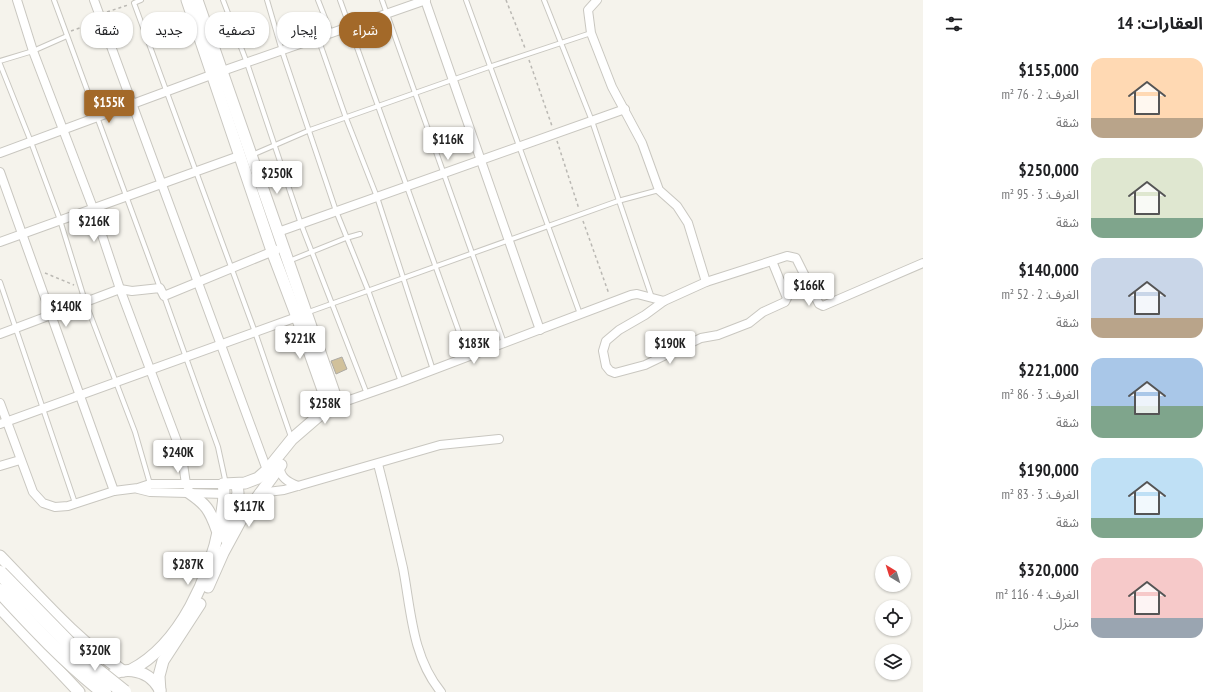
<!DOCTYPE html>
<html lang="ar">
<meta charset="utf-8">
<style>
body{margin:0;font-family:"PT Sans Narrow","Noto Sans Arabic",sans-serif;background:#f2f2f2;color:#202124;direction:rtl;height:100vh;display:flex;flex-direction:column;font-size:15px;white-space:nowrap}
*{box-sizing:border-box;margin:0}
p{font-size:13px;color:#757577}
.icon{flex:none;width:22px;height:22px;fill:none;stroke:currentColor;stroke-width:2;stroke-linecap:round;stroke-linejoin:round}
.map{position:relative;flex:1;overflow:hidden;direction:ltr}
.details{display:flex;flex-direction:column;background:#fff;width:300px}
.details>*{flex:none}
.top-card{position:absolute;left:12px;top:12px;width:380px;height:36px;direction:rtl;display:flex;gap:8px}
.needle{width:26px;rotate:322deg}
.controls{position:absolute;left:875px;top:556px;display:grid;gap:8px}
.controls a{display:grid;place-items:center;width:36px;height:36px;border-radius:50%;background:#fff;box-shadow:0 1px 3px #0004;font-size:20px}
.price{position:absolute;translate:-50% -34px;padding:0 9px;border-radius:4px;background:#fff;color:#222;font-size:13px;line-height:26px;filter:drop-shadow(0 1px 2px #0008)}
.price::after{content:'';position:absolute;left:50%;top:24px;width:12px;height:9px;margin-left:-6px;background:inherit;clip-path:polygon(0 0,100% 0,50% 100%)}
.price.current{background:#a36929;color:#fff}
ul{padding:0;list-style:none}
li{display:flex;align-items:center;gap:12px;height:100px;padding:0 20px}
li span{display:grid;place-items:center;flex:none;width:112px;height:80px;border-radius:12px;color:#555}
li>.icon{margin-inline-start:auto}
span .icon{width:48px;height:48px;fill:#fffc;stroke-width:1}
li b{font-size:17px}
h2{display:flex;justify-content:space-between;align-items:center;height:48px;padding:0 20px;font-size:17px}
.chip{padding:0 14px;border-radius:16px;background:#fff;box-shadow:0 1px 3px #0004;font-size:14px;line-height:36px}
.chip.current{background:#a36929;color:#fff}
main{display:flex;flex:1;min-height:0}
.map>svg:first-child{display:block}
.building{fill:#d1c19b;stroke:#adaaa4}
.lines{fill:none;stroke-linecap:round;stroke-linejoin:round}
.lane-casing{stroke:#c9c7c0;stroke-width:6}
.street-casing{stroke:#c9c7c0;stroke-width:10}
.secondary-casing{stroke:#c9c7c0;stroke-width:13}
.path{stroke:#bab8b3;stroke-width:1.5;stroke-dasharray:3 3;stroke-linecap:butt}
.lane{stroke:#fff;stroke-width:4}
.street{stroke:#fff;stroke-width:8}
.secondary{stroke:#fff;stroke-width:11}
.highway-bridge-casing{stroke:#c9c7c0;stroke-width:16;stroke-linecap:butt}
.highway-bridge{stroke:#fff;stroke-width:14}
</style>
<main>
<section class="details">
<h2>العقارات: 14<svg class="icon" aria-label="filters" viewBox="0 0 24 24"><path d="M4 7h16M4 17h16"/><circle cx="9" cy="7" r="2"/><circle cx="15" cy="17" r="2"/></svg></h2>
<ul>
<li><span style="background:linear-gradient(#ffd9b3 75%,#b9a48a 0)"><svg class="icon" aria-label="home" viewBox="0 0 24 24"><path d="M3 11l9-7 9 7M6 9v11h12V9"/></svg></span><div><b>$155,000</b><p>الغرف: 2 · 76 m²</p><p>شقة</p></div></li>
<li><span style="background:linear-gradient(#dfe7d0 75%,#7fa58c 0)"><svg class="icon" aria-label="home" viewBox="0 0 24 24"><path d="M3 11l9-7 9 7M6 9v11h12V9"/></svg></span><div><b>$250,000</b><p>الغرف: 3 · 95 m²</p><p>شقة</p></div></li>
<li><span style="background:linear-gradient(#c9d6e8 75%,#b9a48a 0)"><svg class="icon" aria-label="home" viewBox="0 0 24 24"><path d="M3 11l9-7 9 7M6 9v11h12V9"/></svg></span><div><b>$140,000</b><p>الغرف: 2 · 52 m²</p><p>شقة</p></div></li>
<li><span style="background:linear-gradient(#a9c7e8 60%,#7fa58c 0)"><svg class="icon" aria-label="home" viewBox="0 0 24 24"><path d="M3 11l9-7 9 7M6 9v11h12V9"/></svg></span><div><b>$221,000</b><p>الغرف: 3 · 86 m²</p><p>شقة</p></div></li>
<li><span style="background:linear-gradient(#bfe0f5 75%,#7fa58c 0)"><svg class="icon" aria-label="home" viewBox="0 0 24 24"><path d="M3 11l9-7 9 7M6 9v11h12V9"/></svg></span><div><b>$190,000</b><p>الغرف: 3 · 83 m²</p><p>شقة</p></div></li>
<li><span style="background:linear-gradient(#f6c9c9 75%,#9aa5b1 0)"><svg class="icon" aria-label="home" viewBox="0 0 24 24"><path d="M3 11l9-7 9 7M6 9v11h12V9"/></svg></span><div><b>$320,000</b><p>الغرف: 4 · 116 m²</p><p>منزل</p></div></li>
</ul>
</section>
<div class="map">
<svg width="923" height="692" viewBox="0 0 923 692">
<rect width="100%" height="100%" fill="#f5f3ec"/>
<!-- building -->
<path class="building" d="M342,357L347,369L336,374L331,361Z"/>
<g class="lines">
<defs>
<g id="lane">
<path d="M54,0L160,288"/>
<path d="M141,0L134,3L255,332L291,437"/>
<path d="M223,0L247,63L301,224L367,394"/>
<path d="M267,0L282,51L336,211L368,290L401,382"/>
<path d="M318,0L331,33"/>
<path d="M340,0L468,357"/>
<path d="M382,0L504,343"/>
<path d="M466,0L580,314"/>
<path d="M544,0L592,121L652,298"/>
<path d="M318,38L346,118L377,197L433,370"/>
<path d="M0,61L33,51L67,36"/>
<path d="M0,64L31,142L60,220L85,301L135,432L150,484"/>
<path d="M252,155L310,130L489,67L591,33"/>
<path d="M289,261L346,238L360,234"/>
<path d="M0,282L75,503"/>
<path d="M164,296L218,447L226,484"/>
<path d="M306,313L618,201L659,190"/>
</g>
<g id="street">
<path d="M17,0L33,51L93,208L120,289L178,444L182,457L186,484"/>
<path d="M94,0L267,470"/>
<path d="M425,0L540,330"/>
<path d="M597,0L588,10L591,33L612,87L642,143L659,190L677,206L688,223L706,282"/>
<path d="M0,153L211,75L426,0"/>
<path d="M0,172L114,491"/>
<path d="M278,232L625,109"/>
<path d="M0,242L239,156"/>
<path d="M664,301L645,315L619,330L606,341L603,351L606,366L610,371L615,373L645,365L701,338L718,335L749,323L763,312L785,302L787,298L772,261"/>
<path d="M0,334L120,289L132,291L160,288L164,296L276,250"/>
<path d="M0,403L33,492L43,503L55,507L68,506L114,491L138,488L150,484H223"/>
<path d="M338,404L401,382L631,295L637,294L664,301L706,282L787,256L796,258L819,304L823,306L923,263"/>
<path d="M0,424L297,317"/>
<path d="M378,464C387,499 395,533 403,568C411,610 412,657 441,692"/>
<path d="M0,466L20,460"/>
<path d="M280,466C279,477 288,482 298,486"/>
<path d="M138,489L150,492L225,494"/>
<path d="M259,493L284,490L440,445L499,439"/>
</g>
<g id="secondary">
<path d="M187,0L272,251L297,317L329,407"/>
<path d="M188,492C206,504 210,510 217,530"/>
<path d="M226,539L238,493L237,484"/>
<path d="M0,556C40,597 74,638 123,671"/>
<path d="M208,587L223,553L242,518L281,465"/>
<path d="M0,608L79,692"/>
<path d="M131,670C181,644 210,576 220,523C222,510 226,498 223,484L245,483L258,478L267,470L292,439L329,407L338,404L197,0"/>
<path d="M101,683C118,664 148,667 160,690"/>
<path d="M160,692L159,676L163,661L200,604"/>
</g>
</defs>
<!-- lane casing -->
<use href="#lane" class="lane-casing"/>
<!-- street casing -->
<use href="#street" class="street-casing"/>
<!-- secondary casing -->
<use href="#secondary" class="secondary-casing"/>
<!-- path -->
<g class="path">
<path d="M506,0L525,48"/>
<path d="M107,12L128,5"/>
<path d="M71,31L94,23"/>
<path d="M529,60L552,126"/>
<path d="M557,141L579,209"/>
<path d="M583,221L609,294"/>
<path d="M45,273L74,285"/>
</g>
<!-- lane -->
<use href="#lane" class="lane"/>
<!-- street -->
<use href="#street" class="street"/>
<!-- secondary -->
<use href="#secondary" class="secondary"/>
<defs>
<g id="highway-bridge">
<path d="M0,573L89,664L124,692"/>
<path d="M0,591C33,627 66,662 104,692"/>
</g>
</defs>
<!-- highway-bridge casing -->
<use href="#highway-bridge" class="highway-bridge-casing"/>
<!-- highway-bridge -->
<use href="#highway-bridge" class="highway-bridge"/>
</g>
</svg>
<div class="controls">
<a><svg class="needle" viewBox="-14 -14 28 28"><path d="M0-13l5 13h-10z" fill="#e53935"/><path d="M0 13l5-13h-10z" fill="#757577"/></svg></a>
<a><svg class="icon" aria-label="locate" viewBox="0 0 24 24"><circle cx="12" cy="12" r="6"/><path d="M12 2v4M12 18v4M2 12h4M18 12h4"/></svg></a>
<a><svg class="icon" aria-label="layers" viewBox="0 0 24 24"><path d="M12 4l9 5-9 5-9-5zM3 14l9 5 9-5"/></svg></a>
</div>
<b class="price current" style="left:109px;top:124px">$155K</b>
<b class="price" style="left:448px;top:161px">$116K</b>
<b class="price" style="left:277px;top:195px">$250K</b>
<b class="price" style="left:94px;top:243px">$216K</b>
<b class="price" style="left:809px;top:307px">$166K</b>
<b class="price" style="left:66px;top:328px">$140K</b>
<b class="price" style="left:300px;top:360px">$221K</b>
<b class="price" style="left:474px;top:365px">$183K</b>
<b class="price" style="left:670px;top:365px">$190K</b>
<b class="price" style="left:325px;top:425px">$258K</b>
<b class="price" style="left:178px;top:474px">$240K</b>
<b class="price" style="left:249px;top:528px">$117K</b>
<b class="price" style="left:188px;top:586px">$287K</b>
<b class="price" style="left:95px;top:672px">$320K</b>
<div class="top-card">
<a class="chip current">شراء</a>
<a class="chip">إيجار</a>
<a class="chip">تصفية</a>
<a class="chip">جديد</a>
<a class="chip">شقة</a>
</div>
</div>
</main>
